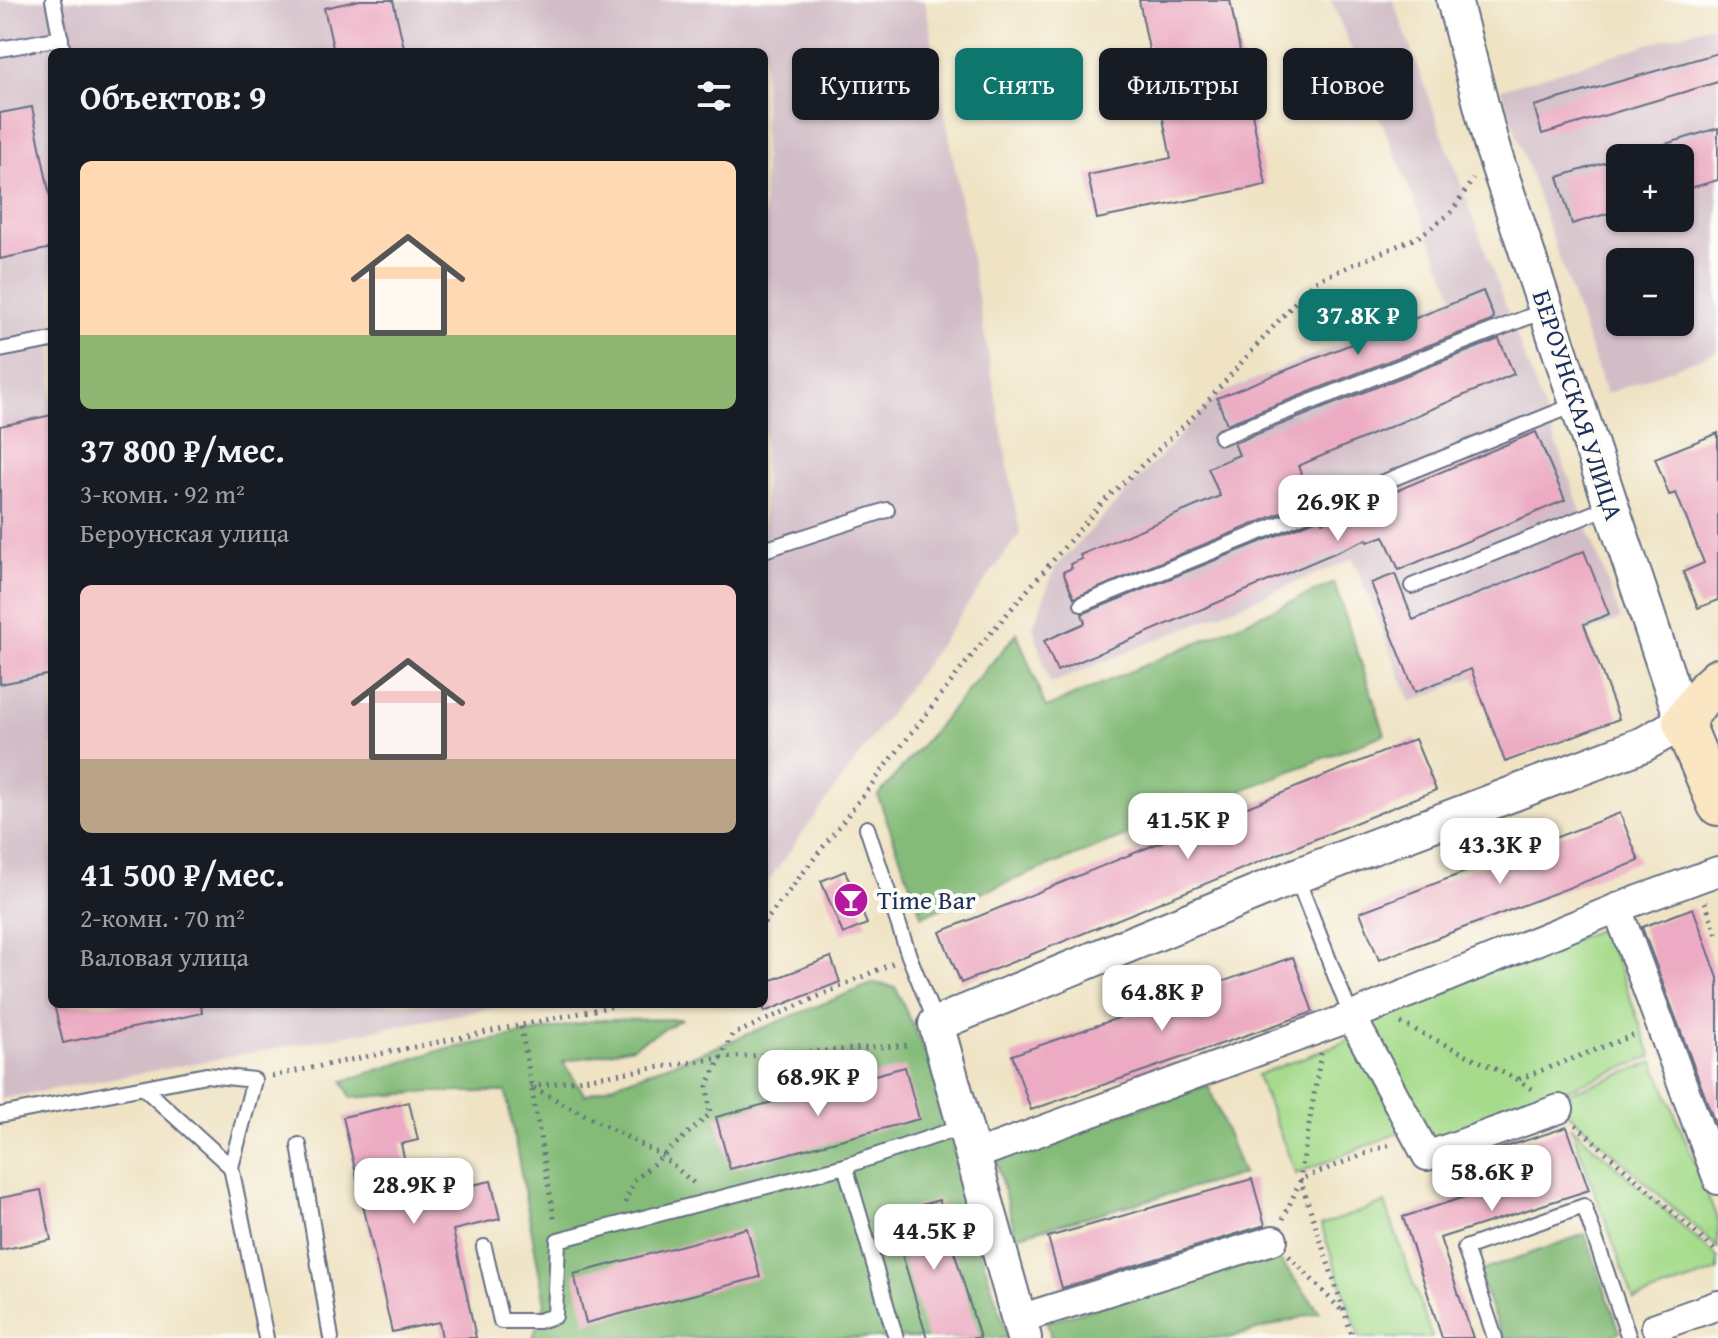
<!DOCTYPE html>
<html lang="ru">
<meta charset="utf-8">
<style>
body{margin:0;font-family:"Gentium Book Plus",serif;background:#242831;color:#f1f3f6;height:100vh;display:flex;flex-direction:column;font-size:30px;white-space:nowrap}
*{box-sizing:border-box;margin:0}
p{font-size:26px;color:#9ea1a6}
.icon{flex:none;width:44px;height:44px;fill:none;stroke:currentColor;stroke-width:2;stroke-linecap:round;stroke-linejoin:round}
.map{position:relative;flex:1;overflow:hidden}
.side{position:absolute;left:48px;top:48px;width:720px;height:960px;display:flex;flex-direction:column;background:#171b24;border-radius:12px;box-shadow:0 2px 6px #0004}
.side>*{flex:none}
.top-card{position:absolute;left:792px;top:48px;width:760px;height:72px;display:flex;gap:16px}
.controls{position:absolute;left:1606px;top:144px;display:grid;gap:16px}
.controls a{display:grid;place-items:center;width:88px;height:88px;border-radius:12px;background:#171b24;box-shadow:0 2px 6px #0004;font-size:40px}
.price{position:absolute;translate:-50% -68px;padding:0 18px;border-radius:16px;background:#fff;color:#222;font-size:26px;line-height:52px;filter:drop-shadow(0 2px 4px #0008)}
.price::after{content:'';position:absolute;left:50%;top:48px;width:24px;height:18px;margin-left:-12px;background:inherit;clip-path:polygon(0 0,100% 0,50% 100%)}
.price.active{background:#0f766e;color:#fff}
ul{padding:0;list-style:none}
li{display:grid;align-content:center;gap:16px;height:424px;padding:0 32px}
li span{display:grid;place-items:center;height:248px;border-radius:12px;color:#555}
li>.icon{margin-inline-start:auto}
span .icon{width:144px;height:144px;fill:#fffc;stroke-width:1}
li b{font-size:34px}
h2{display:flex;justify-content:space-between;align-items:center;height:96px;padding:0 32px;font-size:34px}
.chip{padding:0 28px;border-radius:12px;background:#171b24;box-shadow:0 2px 6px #0004;font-size:28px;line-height:72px}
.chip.active{background:#0f766e;color:#fff}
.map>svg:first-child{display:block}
.industrial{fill:#d2bdc7;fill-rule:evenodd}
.green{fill:#a6db8c;stroke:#608575;stroke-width:2}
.forest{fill:#84bb78;stroke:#50756b;stroke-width:2}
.building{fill:#ecabc2}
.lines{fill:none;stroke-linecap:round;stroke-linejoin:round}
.service-casing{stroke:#656e82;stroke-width:18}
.minor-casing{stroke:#656e82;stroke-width:32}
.tertiary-casing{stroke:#656e82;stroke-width:38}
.secondary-casing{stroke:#656e82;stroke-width:44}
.path{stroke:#656e82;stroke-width:5;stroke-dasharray:2 6;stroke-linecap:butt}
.service{stroke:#fff;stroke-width:14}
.minor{stroke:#fff;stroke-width:28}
.tertiary{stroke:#fff;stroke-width:34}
.secondary{stroke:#fbe6c3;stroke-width:40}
.labels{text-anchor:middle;stroke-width:8;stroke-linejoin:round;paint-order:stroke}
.street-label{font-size:26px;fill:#1b2f5e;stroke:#fdfcf7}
.poi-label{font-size:26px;fill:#1b2f5e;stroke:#fdfcf7;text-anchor:start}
</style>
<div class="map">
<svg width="1718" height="1338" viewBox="0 0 1718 1338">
<rect width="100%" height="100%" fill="#fdfcf7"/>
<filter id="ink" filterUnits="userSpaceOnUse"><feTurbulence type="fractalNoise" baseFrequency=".0125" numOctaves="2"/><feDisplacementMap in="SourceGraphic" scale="16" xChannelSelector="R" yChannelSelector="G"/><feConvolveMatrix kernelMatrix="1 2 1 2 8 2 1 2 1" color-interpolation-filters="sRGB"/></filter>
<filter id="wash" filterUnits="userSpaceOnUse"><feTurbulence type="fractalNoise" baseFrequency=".006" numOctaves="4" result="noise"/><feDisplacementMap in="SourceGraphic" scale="32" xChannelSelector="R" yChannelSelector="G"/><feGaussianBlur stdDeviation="1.8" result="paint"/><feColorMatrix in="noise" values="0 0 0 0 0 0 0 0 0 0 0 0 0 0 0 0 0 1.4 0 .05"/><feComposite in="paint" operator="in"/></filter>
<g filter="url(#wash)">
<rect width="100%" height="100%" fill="#efe3c4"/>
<!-- industrial -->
<g class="industrial">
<path d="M0,0H925L1020,533L764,887V52H52V1004H515L0,1099Z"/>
<path d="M1331,0H1393L1621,619L1411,702L1353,559L1050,684L1033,627L1055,568L1218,395L1454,296Z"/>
<path d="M1711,25L1718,47V351L1606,394L1501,89ZM1620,158H1680V218H1620ZM1620,262H1680V322H1620Z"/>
</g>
<!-- green -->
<g class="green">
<path d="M1604,928L1652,1057L1427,1142L1360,1020Z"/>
<path d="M1352,1039L1403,1131L1296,1174L1257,1075Z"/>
<path d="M1654,1062L1718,1221V1248L1553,1099Z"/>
<path d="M1571,1126L1718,1258V1271L1634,1300Z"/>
<path d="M1385,1203L1432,1338H1360L1321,1225Z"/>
</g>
<!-- forest -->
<g class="forest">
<path d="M1334,583L1385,734L922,916L878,796L1017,633L1046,708Z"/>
<path d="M874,983L895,987L941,1086L961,1190L1008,1338H533L545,1303L506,1092H430L351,1098L343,1081L438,1051L597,1020L682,1019L632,1047L563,1062L585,1095L711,1049Z"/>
<path d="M1208,1085L1243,1174L1016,1236L995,1157Z"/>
<path d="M1585,1234L1620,1332L1603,1338H1502L1478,1272Z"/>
<path d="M1275,1254L1320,1312L1228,1338H1051L1047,1322Z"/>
</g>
<g id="blocks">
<!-- building -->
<g class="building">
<path d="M360,0H393L405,52H334L324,8Z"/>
<path d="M1139,0H1230L1266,185L1097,219L1088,175L1171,158Z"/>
<path d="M1718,53V82L1542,134L1534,106Z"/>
<path d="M32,107L52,206V248L0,259V113Z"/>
<path d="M1718,128V180L1680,191V158H1637L1636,153Z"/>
<path d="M1620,158V210L1572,224L1558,177Z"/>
<path d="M1483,291L1494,318L1491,321L1227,424L1217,398Z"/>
<path d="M1499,339L1514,374L1298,466L1312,500L1074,598L1063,572L1072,568L1070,564L1082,559L1080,555L1220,496L1208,468L1239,455L1234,443Z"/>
<path d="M52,415V674L0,684V426Z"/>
<path d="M1536,432L1565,500L1399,570L1384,536L1368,542L1367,539L1057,671L1044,641L1085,623L1082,614L1320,518L1322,522Z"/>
<path d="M1718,433V600L1698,608L1683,572L1704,563L1676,493L1669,495L1655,458Z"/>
<path d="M1584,551L1609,614L1584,624L1619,719L1505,762L1471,669L1415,692L1371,583L1395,574L1413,620Z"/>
<path d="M1415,739L1436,790L961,983L940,932Z"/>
<path d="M1620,813L1639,861L1379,960L1360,912Z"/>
<path d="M845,871L867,924L843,934L821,881Z"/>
<path d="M1693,908L1718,978V1125L1716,1126L1642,927Z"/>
<path d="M831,957L840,982L764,1012V983Z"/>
<path d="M1293,957L1313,1012L1031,1110L1012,1055Z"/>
<path d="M54,1004H201L202,1013L63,1043Z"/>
<path d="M905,1067L919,1119L730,1169L716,1117Z"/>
<path d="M409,1102L418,1140L401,1144L413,1198L491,1181L500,1219L453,1230L476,1338H442L439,1322L392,1332L343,1117Z"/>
<path d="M1567,1127L1589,1190L1440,1238L1473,1338H1442L1403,1217L1492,1188L1481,1155Z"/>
<path d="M1252,1179L1265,1225L1062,1288L1048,1237Z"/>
<path d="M41,1190L51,1240L0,1250V1198Z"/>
<path d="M939,1200L980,1338H927L890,1214Z"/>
<path d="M747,1228L760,1277L586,1323L574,1274Z"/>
</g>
</g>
</g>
<g filter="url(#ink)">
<use href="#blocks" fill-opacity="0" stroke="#656e82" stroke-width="2"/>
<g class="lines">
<defs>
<g id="service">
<path d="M53,0L63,52"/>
<path d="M0,49L61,38"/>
<path d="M0,350L52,340"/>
<path d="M1221,437L1546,310"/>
<path d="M764,550L887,510"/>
<path d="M1412,586L1611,506"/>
<path d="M1082,604L1577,404"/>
<path d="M867,828L909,956L936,1023"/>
<path d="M1296,876L1351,1016"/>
<path d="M144,1088L231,1167"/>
<path d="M0,1115L206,1075L254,1080L231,1167L266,1338"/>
<path d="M299,1145L331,1338"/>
<path d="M845,1166L896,1338"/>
<path d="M484,1247L501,1321H538L555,1316L558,1240L845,1166L965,1126"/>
<path d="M1495,1338L1465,1248L1584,1206L1629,1338"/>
</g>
<g id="minor">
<path d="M1617,908L1718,1180"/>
<path d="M1351,1016L1427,1156L1559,1109"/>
<path d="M975,1155L1340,1021L1617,908L1718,871"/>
<path d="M1019,1319L1273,1240"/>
<path d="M1656,1327L1718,1305"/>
</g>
<path id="tertiary" d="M1024,1338L936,1024L1296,876L1644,744L1683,722L1492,147L1454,0"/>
<path id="secondary" d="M1718,679L1708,688L1683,722L1718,805"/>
</defs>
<!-- service casing -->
<use href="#service" class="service-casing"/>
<!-- minor casing -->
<use href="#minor" class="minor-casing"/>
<!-- tertiary casing -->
<use href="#tertiary" class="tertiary-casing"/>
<!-- secondary casing -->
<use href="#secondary" class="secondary-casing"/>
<!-- path -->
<g class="path">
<path d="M1705,902L1718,938"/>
<path d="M764,923L976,650L1103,502L1198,412L1313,282L1418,237L1451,213L1473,179"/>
<path d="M1401,1023L1518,1080L1534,1091"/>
<path d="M521,1027L555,1223"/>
<path d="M1321,1053L1300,1179L1353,1338"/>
<path d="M272,1076L624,1004"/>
<path d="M1519,1079L1637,1034"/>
<path d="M531,1087L720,1058L912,1045"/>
<path d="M534,1088L661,1155L696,1185"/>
<path d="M1576,1125L1718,1253"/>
<path d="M625,1203L634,1181L710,1114L707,1086L732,1035L893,963"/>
<path d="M1283,1219L1301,1179L1393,1143"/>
<path d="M1289,1256L1343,1312"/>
</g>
<!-- service -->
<use href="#service" class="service"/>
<!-- minor -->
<use href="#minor" class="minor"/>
<!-- tertiary -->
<use href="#tertiary" class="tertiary"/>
<!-- secondary -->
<use href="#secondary" class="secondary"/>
</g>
</g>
<!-- icons -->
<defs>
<symbol id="bar-disc" viewBox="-11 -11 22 22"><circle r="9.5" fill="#b5179e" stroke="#fdfcf7"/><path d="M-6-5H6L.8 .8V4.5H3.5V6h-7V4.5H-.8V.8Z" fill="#fff"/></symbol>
</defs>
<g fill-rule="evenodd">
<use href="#bar-disc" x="831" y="880" width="40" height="40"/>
</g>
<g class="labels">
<!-- street labels -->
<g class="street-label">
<text transform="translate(1578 405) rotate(72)" y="9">БЕРОУНСКАЯ УЛИЦА</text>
</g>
<!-- poi labels -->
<g class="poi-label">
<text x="877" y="909">Time Bar</text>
</g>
</g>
</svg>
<div class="controls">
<a>+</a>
<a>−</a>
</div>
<b class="price active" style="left:1358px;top:357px">37.8K ₽</b>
<b class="price" style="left:1338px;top:543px">26.9K ₽</b>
<b class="price" style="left:1188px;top:861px">41.5K ₽</b>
<b class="price" style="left:1500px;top:886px">43.3K ₽</b>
<b class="price" style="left:1162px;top:1033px">64.8K ₽</b>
<b class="price" style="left:818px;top:1118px">68.9K ₽</b>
<b class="price" style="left:1492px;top:1213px">58.6K ₽</b>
<b class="price" style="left:414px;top:1226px">28.9K ₽</b>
<b class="price" style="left:934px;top:1272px">44.5K ₽</b>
<div class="top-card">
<a class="chip">Купить</a>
<a class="chip active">Снять</a>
<a class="chip">Фильтры</a>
<a class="chip">Новое</a>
</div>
<section class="side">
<h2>Объектов: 9<svg class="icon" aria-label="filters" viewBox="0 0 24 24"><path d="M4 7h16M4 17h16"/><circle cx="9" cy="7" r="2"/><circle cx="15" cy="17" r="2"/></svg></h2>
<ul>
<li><span style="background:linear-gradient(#ffd9b3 70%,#8fb573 0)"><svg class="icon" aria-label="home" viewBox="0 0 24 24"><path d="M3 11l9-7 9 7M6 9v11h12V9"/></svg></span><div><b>37 800 ₽/мес.</b><p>3-комн. · 92 m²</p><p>Бероунская улица</p></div></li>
<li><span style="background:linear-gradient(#f6c9c9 70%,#b9a48a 0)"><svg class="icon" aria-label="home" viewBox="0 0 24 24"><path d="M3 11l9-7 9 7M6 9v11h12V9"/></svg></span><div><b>41 500 ₽/мес.</b><p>2-комн. · 70 m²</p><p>Валовая улица</p></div></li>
</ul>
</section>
</div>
